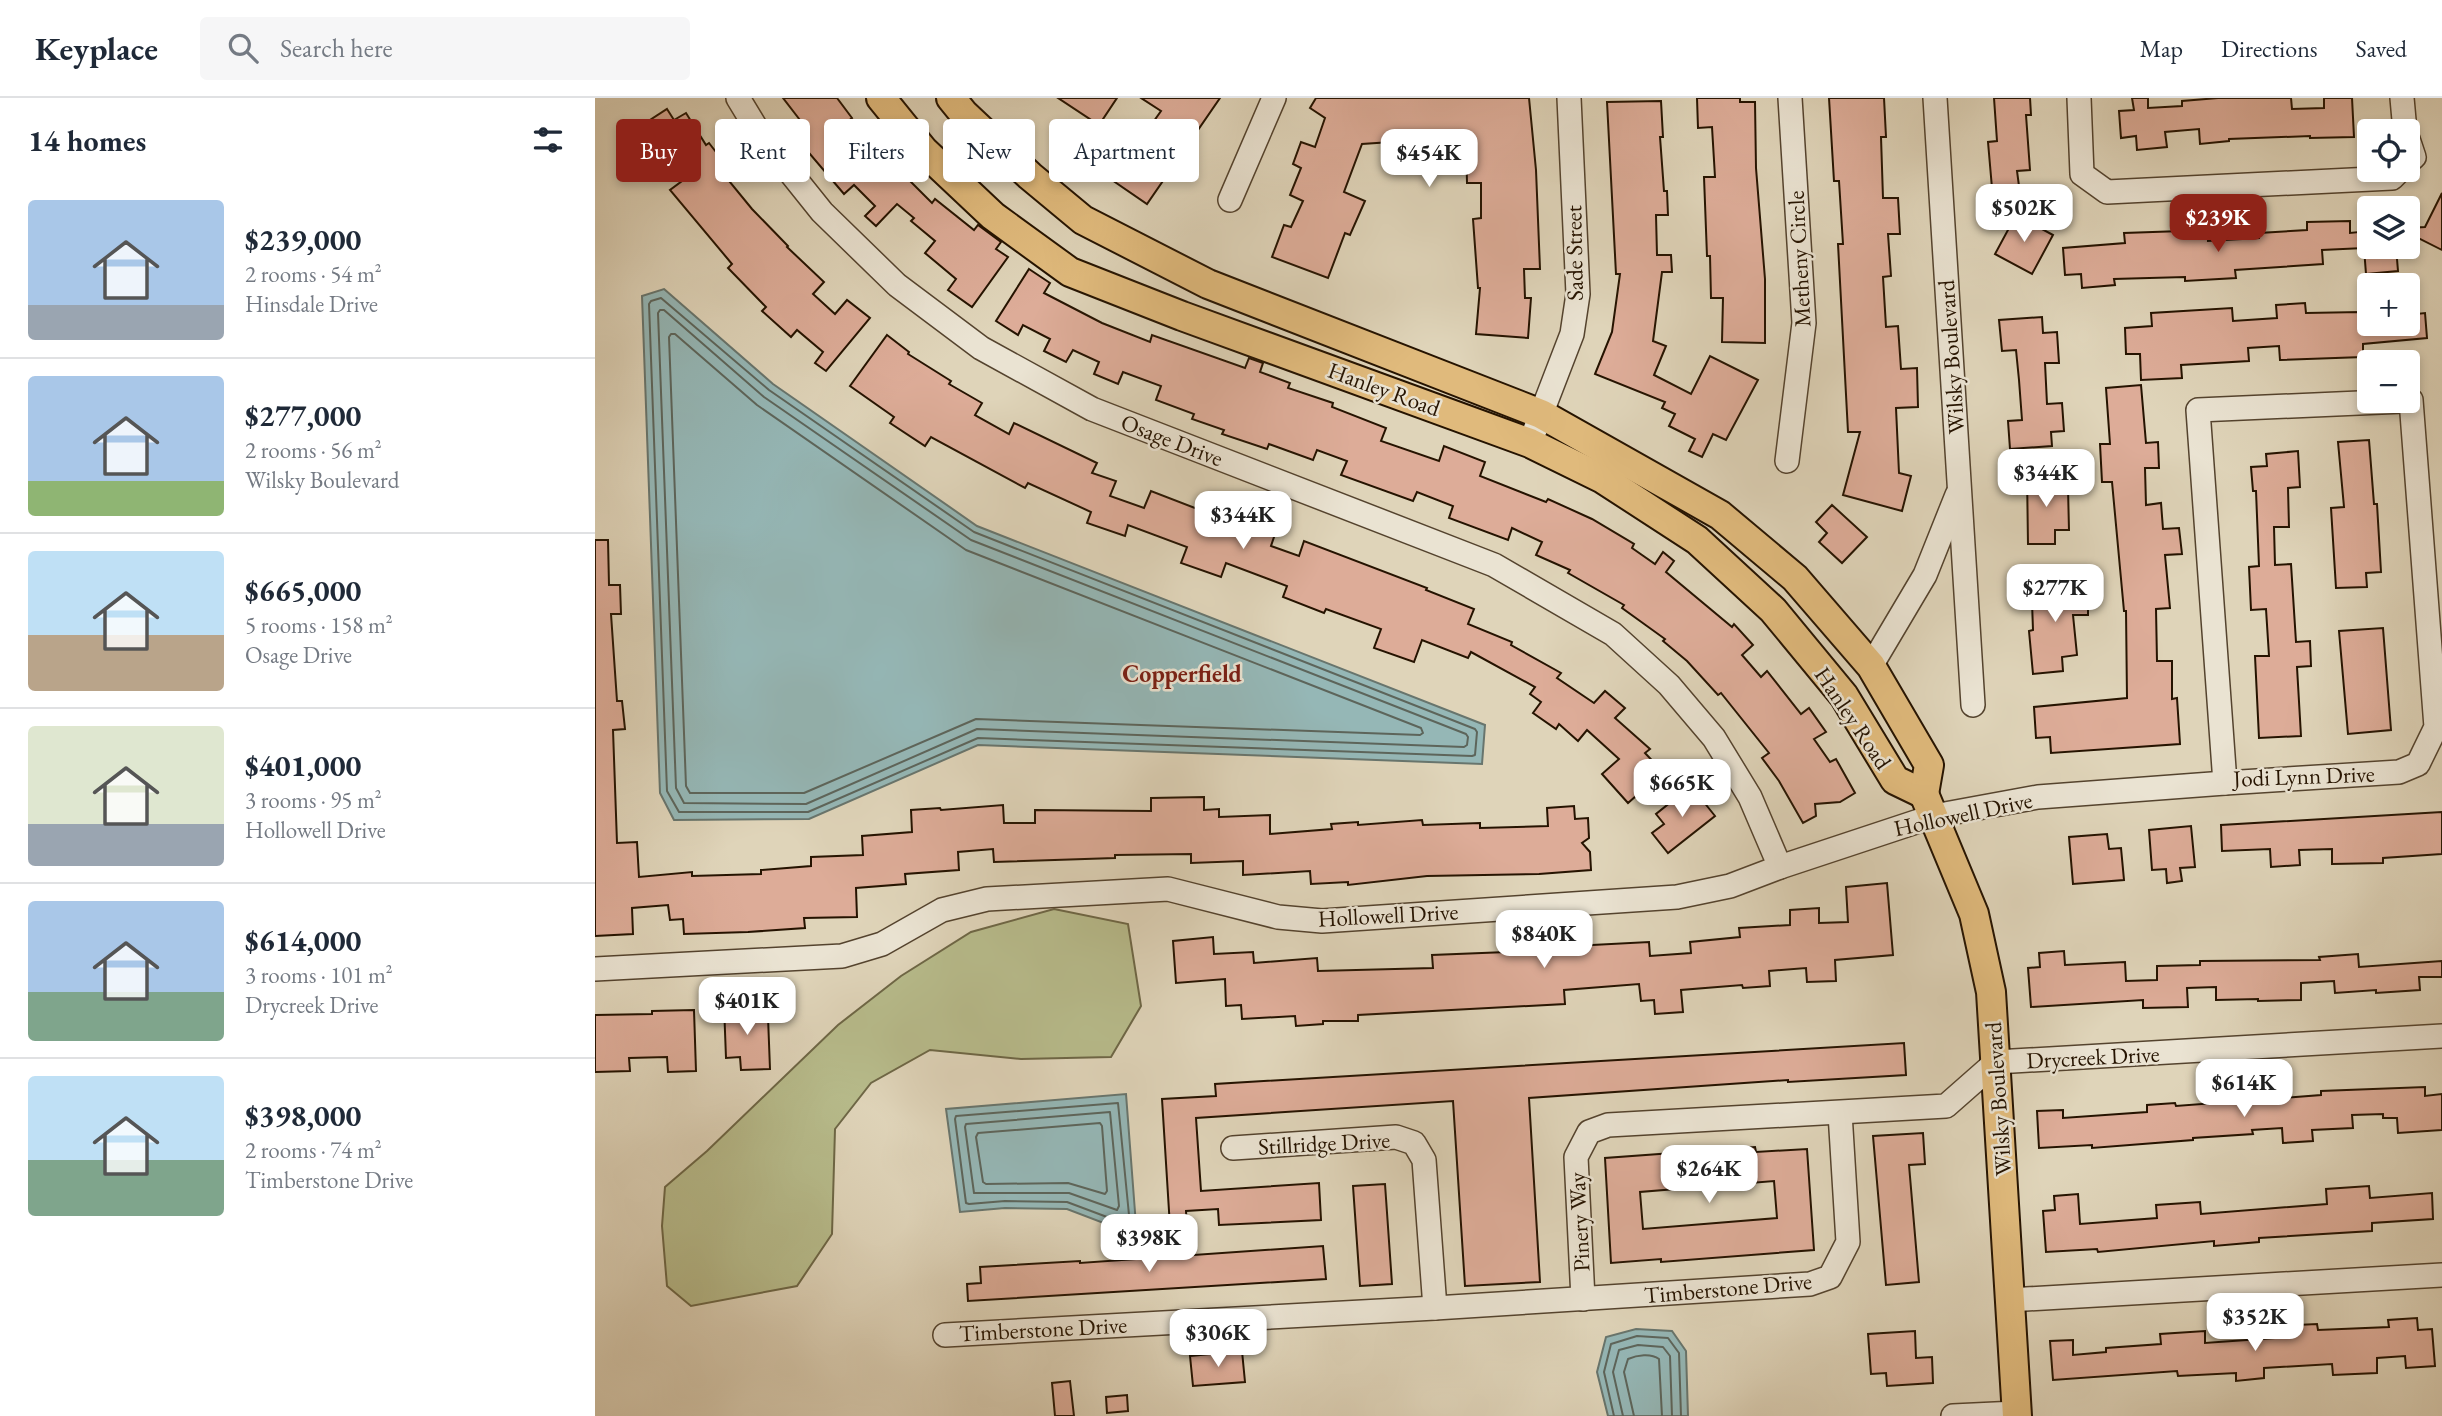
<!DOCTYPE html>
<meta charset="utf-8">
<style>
body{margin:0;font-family:"EB Garamond",serif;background:#f6f6f7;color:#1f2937;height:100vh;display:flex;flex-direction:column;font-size:26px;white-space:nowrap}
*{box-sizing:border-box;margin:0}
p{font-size:23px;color:#747a83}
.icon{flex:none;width:38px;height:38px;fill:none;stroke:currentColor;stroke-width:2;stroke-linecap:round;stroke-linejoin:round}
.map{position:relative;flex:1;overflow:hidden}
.sheet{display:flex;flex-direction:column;background:#fff;width:595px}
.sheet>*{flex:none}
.top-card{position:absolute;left:21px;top:21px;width:665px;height:63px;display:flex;gap:14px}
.controls{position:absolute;left:1762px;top:21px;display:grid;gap:14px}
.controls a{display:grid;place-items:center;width:63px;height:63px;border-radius:7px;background:#fff;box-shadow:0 4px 10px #0003;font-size:35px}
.price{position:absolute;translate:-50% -60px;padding:0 16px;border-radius:14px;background:#fff;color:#222;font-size:23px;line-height:46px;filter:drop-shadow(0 2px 4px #0008)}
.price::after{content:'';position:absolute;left:50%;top:42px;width:21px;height:16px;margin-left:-10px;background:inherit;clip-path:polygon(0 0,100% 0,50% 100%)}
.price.on{background:#8f2418;color:#fff}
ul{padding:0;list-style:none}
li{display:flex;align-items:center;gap:21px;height:175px;padding:0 28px}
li+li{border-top:2px solid #e0e1e3}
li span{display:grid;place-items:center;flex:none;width:196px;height:140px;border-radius:7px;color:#555}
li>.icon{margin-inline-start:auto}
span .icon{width:84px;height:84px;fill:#fffc;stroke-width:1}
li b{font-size:30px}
h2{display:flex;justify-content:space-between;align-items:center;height:84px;padding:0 28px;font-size:30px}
.chip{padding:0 24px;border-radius:7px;background:#fff;box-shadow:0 4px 10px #0003;font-size:24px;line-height:63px}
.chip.on{background:#8f2418;color:#fff}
header{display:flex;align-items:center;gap:42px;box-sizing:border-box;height:98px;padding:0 35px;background:#fff;border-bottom:2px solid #e0e1e3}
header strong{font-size:33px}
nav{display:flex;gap:38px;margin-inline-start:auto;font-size:24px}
.search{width:490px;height:63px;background:#f6f6f7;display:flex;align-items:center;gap:18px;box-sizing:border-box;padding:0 24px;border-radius:7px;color:#747a83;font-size:26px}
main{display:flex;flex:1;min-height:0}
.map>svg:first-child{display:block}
.green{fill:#b7bb8b;stroke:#6e6746;stroke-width:2}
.water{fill:#95b7b6;stroke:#68756d;stroke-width:2}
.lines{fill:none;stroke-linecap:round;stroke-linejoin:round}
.shore{stroke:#5d655b;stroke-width:2}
.building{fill:#ddac98;stroke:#251300;stroke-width:2;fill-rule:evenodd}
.minor-casing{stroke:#54432e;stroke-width:26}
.major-casing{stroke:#251300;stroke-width:32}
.minor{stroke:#eae3d2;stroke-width:23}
.major{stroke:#e0ba7c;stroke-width:28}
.labels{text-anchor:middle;stroke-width:5;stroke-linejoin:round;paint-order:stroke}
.street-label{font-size:23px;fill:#251300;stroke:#eae3d2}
.neighbourhood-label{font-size:24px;font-weight:bold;fill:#7a1f14;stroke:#eae3d2}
</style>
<header>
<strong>Keyplace</strong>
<div class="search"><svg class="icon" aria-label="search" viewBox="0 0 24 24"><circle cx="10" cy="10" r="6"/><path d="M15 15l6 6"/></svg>Search here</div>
<nav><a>Map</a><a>Directions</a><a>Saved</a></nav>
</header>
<main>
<section class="sheet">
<h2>14 homes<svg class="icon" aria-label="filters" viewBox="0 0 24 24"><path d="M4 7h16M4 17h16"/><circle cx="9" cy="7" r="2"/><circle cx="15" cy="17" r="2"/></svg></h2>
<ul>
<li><span style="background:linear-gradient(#a9c7e8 75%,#9aa5b1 0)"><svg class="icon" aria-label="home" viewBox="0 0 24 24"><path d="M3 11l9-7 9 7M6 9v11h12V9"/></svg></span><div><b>$239,000</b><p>2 rooms · 54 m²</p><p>Hinsdale Drive</p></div></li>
<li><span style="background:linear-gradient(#a9c7e8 75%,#8fb573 0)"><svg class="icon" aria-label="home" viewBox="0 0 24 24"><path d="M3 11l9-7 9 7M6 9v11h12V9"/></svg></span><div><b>$277,000</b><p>2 rooms · 56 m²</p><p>Wilsky Boulevard</p></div></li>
<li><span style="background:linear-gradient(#bfe0f5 60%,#b9a48a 0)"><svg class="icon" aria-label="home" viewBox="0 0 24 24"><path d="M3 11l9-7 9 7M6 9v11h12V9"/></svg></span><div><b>$665,000</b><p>5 rooms · 158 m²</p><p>Osage Drive</p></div></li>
<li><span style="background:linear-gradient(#dfe7d0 70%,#9aa5b1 0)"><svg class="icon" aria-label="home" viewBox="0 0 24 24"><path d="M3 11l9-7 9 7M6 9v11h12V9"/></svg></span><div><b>$401,000</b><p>3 rooms · 95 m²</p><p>Hollowell Drive</p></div></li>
<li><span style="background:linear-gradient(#a9c7e8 65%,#7fa58c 0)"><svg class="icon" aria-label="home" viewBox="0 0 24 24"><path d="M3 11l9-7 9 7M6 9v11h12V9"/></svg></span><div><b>$614,000</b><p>3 rooms · 101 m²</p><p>Drycreek Drive</p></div></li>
<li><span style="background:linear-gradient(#bfe0f5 60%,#7fa58c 0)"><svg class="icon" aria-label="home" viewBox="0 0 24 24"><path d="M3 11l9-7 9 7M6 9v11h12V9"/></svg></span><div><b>$398,000</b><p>2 rooms · 74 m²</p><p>Timberstone Drive</p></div></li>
</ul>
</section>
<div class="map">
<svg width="1847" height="1318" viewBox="0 0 1847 1318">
<rect width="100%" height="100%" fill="#dfd4b9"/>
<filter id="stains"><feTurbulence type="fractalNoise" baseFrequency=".00286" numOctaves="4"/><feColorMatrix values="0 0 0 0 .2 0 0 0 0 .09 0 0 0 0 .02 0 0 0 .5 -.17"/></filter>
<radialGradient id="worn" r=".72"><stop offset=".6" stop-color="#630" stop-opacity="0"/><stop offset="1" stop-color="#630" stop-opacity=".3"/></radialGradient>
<!-- green -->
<path class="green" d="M459,811L533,826L546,908L516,959L426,961L335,952L276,985L240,1031L237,1136L202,1188L96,1208L72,1188L67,1128L70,1089L112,1053L243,927L306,878L376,834Z"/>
<!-- water -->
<g class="water">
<path d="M69,191L178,286L382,428L890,627L887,666L383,647L214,721L79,722L65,695L47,198Z"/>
<path d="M531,996L541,1127L519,1129L472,1111L410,1110L365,1114L351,1011Z"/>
<path d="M1041,1231L1077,1233L1091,1253L1093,1318H1013L1002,1274L1011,1239Z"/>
</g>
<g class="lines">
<!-- shore -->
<g class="shore">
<path d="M66,200L174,292L379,434L880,631L882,634L880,657L877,658L383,640L213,714H84L72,693L54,206L56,203Z"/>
<path d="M65,212H69L169,299L376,442L871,636L873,639L872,647L869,649L382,631L211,706L89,705L81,690L63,215Z"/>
<path d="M76,236H80L162,307L371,452L826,630L828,635L825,637L381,621L209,695H95L91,688L74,239Z"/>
<path d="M523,1005L534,1117L532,1120L520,1122L472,1104L410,1103L374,1106L371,1105L360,1021L361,1018Z"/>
<path d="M515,1014L524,1108L522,1112L474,1095H379L370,1029L371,1026Z"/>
<path d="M505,1025L507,1028L512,1093L510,1096L473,1085L391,1086L388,1084L381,1039L383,1035Z"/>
<path d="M1019,1318L1009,1274L1016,1246L1042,1238L1073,1240L1084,1255L1086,1318"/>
<path d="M1028,1318L1018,1274L1024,1252L1043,1247L1068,1249L1075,1258L1077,1318"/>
<path d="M1039,1318L1029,1274L1033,1261C1042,1257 1056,1255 1064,1261L1067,1318"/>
</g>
</g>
<!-- building -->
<g class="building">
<path d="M188,0H242L257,20L246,29L289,80L300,68L337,105L340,101L379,132L383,127L406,144L401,151L413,159L377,209L353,192L361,181L330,155L340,143L316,123L319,120L302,106L281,128L270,118L280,108L259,87L249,96L197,35L208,26Z"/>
<path d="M463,0H522L504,27Z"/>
<path d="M546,0H625L552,106L517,82L566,13Z"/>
<path d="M721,0H934L941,72L945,171H929L930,200H936L933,240L881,236L885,190H883L878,121L886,120V85H872L871,39L767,46L749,94L770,103L755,137L750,135L733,180L677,159L689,127L696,129L708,103L695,97L706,70L698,66L706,44L720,49L730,20L715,10Z"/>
<path d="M1102,0H1145V4H1160L1161,70L1170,181V245L1127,244L1128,200H1116L1115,158H1112L1109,79H1120L1117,29L1103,30Z"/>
<path d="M1234,0H1289L1291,39H1286L1288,100H1303L1305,136H1293L1296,178L1288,179L1291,229L1303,228L1306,271L1322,270L1323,309L1301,310L1304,375L1316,378L1307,413L1248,397L1265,334H1253L1243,146H1248L1244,83H1239Z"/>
<path d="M1399,0H1435L1436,17H1431L1435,72L1422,73L1424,88L1397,90L1393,44L1402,43Z"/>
<path d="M1537,0H1553V10L1587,8V3L1623,0H1696L1697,11L1729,10V0H1757L1759,39L1715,40V38L1634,41V43L1605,46L1604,31L1570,34L1572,49L1542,52L1541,38L1526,40L1524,13L1539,12Z"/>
<path d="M1066,3L1068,39H1065L1069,93H1072L1073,117H1061L1062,157H1076L1077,174H1067L1058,243L1071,248L1059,277L1096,296L1115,258L1163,282L1131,342L1118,336L1107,359L1094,353L1100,341L1074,328L1080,316L1067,310L1070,304L1000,276L1017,234L1025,176H1021L1012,4Z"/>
<path d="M72,11L79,22L91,15L111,47L114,45L131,67L125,72L157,111L193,148L192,149L229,184L218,196L240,216L252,202L275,220L231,273L220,265L228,254L202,232L196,239L167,213L171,209L133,170L137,166L75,92L87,83L69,60L59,66L38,33Z"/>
<path d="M1847,95V152L1813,135V130L1830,129Z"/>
<path d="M1421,117L1458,137L1437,176L1400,156Z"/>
<path d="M1755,123V135L1774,133V149H1801L1803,173L1771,176L1769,150L1727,152L1728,166L1640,172L1641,180L1590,183V179L1519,181L1520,187L1487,190L1486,176L1470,177L1468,150L1530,145L1529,135L1587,133L1613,130V143L1664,140V135L1712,132V124Z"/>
<path d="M434,171L455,185L449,195L507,225L555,244L557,237L650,270L654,260L668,265L665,274L695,285L693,290L738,305L737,309L791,330L786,343L844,363L849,348L890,364L885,378L951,404L953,401L997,421L1039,446L1037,450L1060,466L1068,454L1079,463L1071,474L1137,529L1139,526L1158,547L1147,557L1166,579L1172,573L1206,616L1214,610L1231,634L1219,641L1235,664L1241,661L1260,695L1245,704L1220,706L1221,718L1208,725L1184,683L1167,660L1174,655L1126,595L1123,597L1092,563L1068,543L1070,541L1027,510L1029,507L973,475L975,472L941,457L947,444L917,430L913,442L854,420L858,408L822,394L818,403L746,377L752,363L722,352L718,362L674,346L672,351L627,336L629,332L597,321L599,316L561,302L566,288L528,274L523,286L499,276L504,264L478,252L471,264L449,253L455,241L428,227L423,237L401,223Z"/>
<path d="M1710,205L1711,215L1766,214L1767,226H1813V217L1830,215L1832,240L1768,246V259L1685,262L1684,248L1653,250L1654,263L1586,267L1587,280L1546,282L1545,256H1531L1530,230L1557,228L1556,215L1637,210L1638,223L1682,220L1681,207Z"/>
<path d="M1447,219L1448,235L1462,234L1464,265H1450L1452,306L1467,305L1469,333L1456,334L1457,348L1415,351L1413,323L1427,322L1424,282L1421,252L1407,253L1404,222Z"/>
<path d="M292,237L314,254L313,256L356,283L354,286L387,305L380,317L414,336L419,325L502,365L497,375L521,383L515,398L549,410L556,393L605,412L608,403L681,433L676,448L704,458L709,443L832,490L831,492L879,511L873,526L917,544L916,547L966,575L962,580L999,605L1010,593L1030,610L1020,620L1055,651L1050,655L1068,674L1033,705L1007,676L1024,661L992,632L983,643L964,626L961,631L938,615L946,604L935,596L940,589L876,554L873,560L827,542L819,564L779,550L786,531L731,511L729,515L688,499L692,488L631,465L626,479L586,465L592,449L533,427L530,438L492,425L496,414L433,385L430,390L336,339L330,348L295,325L299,319L255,288Z"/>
<path d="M1546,287L1551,345L1563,344L1564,370H1550L1551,407L1566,405L1568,431L1584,430L1587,456L1570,457L1575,510L1561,511L1562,563H1577V601L1582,600L1585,646L1456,655L1455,639L1441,640L1439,609L1532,600L1531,513H1529L1517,384H1507L1505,346H1515L1511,290Z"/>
<path d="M1774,342L1779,406H1782L1786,474L1771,475L1772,489L1741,490L1736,410L1749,409L1743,344Z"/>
<path d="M1703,353L1705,389L1693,390L1694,429H1679L1680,467L1696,466L1701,544L1715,543L1716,568L1702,569L1706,638L1664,640L1660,558H1674L1671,511L1656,512L1654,469L1664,468L1661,393H1658L1656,369L1672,368L1671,356Z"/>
<path d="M1432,376H1460V390H1473L1474,432H1460V446H1433Z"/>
<path d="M1237,407L1272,439L1247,465L1224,444L1232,435L1221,424Z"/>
<path d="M0,442H13L14,487H25L26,516H16L22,603H27L30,631L18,632L22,745L42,744L44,779L97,774V778L166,776V772L216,768V759L268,757L267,738L317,734L316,712L345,710L346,712L408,707L409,725H440V712L556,713V700L609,699V712L624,711V719L675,717V736L737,731L736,726L763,724V727L827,722L828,727L885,725V730L953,728L952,710L979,708L980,721L993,720L994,740L987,745L995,754L996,772L944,776L832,778L753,787V784L716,786L715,773L648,777V763L596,765V756L520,757V760L399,764L398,751L363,754L364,772L310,776L311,786L261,790L262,819L209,820L210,830L153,834L89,836L88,821L75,822L73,807L37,810L38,836L0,838Z"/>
<path d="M1478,473L1479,503L1493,502V517H1478L1482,557L1467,559L1468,573L1438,576L1434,533L1438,532L1437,504L1451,503L1450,474Z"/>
<path d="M1788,530L1796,632L1753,636L1744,533Z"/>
<path d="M1096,688L1120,718L1073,755L1057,735L1069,726L1061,716Z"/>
<path d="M1847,714V756L1788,760V765L1737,766V751L1704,752L1705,767L1676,769L1675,751L1627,753L1626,727Z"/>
<path d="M1596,728L1600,769L1585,770L1587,783L1572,785L1571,771L1557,772L1554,732Z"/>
<path d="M1512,736L1514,751L1526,750L1529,782L1478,786L1474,739Z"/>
<path d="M1292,785L1298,857L1240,862L1241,883L1212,884L1211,870L1174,873L1175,888L1148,890L1147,887L1086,892L1088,914L1060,916L1059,902L1046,903L1044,886L969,892L970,906L763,917V923H728V926L701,928L700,918L647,921L646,907L631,908L630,881L581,885L578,843L618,839L619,856L658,854L659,865L722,860L723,873L838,870L837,857L940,853V850L1054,844L1055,858L1096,855L1095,844L1145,839L1144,830L1195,827V812L1224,810V825L1253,824L1251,789Z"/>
<path d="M1469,853L1470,867L1530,864L1531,883L1562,882V868L1605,867V863L1725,862L1724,859L1763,856L1764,869L1847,863V879H1824L1825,892L1781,895V892L1740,895L1739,883L1706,885V902L1663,903V901L1621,902V889L1592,890L1593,909L1548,910V902L1436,909L1433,870L1445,869L1444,855Z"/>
<path d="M129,907H158V920L173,919L175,971L146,972L145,959L131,960Z"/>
<path d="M99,912L101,973L73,974L72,959L34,960L35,973L0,974V917L57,916V913Z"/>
<path d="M1309,945L1311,977L1193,984V982L934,1000L945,1184L870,1188L858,1003L601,1020L606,1093L724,1085L726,1122L624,1127L623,1111L591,1113L592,1128L575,1129L567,1001L621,998L620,986Z"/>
<path d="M1830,989V998L1847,996V1032L1803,1035L1802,1020H1788V1016L1757,1017L1758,1030L1717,1032L1718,1043L1688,1045L1687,1030L1657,1032L1658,1036L1598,1040V1042L1497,1050V1047L1444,1050L1442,1013L1468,1012V1020L1552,1014V1007L1580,1005L1581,1008L1726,997V993Z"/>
<path d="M1328,1035L1330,1066L1314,1067L1324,1184L1291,1187L1278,1038Z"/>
<path d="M1160,1049L1161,1054L1212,1051L1219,1152L1066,1164V1161L1016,1165L1010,1060ZM1179,1083L1182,1120L1048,1131L1045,1094Z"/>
<path d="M790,1086L797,1186L765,1188L758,1088Z"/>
<path d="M1774,1088L1775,1100L1837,1095L1838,1121L1777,1125V1133L1664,1140V1144L1619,1148V1143L1503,1154L1502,1151L1451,1154L1448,1113L1460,1112L1459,1098L1483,1096L1485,1126L1562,1120L1561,1107L1605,1104L1606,1116L1732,1106L1731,1091Z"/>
<path d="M728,1148L731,1181L373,1203L372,1186L386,1185L385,1169L485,1163V1165Z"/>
<path d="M1822,1220L1823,1232L1837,1231L1840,1268L1811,1270L1810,1258L1782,1260V1275L1738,1277L1737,1266L1669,1270V1280L1641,1283V1275L1583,1278L1582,1273L1458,1282L1455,1243L1478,1242V1257L1511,1254V1250L1566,1246L1565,1236L1610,1233V1245L1679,1240L1678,1228L1722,1226L1723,1232L1794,1229L1793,1222Z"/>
<path d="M1320,1233L1321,1260L1337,1259L1338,1285L1292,1288L1291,1275L1276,1276L1273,1236Z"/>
<path d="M647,1253L650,1284L598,1288L595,1258Z"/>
<path d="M475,1283L479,1318H460L457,1285Z"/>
<path d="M532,1297L533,1313L512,1315L511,1299Z"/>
</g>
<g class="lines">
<defs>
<g id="minor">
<path d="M143,0L166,38L227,114L302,187L386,250L497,311L899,467L1018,536L1074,587L1119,640L1155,699L1185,769"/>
<path d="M1340,0L1378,607"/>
<path d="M1484,0L1487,76L1512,94L1797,80L1805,72"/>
<path d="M1807,0L1810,33"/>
<path d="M1813,41L1819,59L1813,64"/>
<path d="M635,102L679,0"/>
<path d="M1809,303L1603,312L1630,685L1804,674L1823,666L1841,629L1816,302L1813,303"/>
<path d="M940,332L977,236L983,196L974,0"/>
<path d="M1192,363L1209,225L1195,0"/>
<path d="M1276,568L1330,477L1362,397"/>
<path d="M0,871L247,858L287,846L347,812L392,801L573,791L683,819L727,823L1082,799L1135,788L1185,769L1339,718L1443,699L1630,685"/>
<path d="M638,1050L801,1039L819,1045L829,1062L840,1210"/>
<path d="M988,1201L981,1059L994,1034L1013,1027L1351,1008L1401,964L1847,938"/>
<path d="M1414,1202L1847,1177"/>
<path d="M350,1237L840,1210L1215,1186L1235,1179L1253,1144L1245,1015"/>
<path d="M1358,1318L1421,1315"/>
</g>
<g id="major">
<path d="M286,0L329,53L398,118L475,174L587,218L935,345L1008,381L1102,442L1178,512L1249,598L1300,682L1329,696"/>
<path d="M356,0L369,16L435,78L488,122L613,186L946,316L1125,417L1200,480L1276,568L1334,667L1329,696"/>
<path d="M1329,696L1379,816L1396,894L1422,1318"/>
</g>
</defs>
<!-- minor casing -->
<use href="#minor" class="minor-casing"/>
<!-- major casing -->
<use href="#major" class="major-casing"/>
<!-- minor -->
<use href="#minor" class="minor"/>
<!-- major -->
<use href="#major" class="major"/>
</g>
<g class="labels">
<!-- street labels -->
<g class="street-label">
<text transform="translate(979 155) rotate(-91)" y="8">Sade Street</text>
<text transform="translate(1204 161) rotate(-93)" y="8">Metheny Circle</text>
<text transform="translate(1356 259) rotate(-94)" y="8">Wilsky Boulevard</text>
<text transform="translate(789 291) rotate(20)" y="8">Hanley Road</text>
<text transform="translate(577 342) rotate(21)" y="8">Osage Drive</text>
<text transform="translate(1258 620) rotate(56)" y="8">Hanley Road</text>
<text transform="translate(1709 678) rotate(-2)" y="8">Jodi Lynn Drive</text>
<text transform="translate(1368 716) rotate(-12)" y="8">Hollowell Drive</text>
<text transform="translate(793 817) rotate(-3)" y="8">Hollowell Drive</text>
<text transform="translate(1498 959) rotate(-3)" y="8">Drycreek Drive</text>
<text transform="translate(1403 1001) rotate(-94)" y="8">Wilsky Boulevard</text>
<text transform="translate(729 1045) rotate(-3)" y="8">Stillridge Drive</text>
<text transform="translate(984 1124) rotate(-93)" y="8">Pinery Way</text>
<text transform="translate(1133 1190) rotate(-5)" y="8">Timberstone Drive</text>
<text transform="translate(448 1231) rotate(-3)" y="8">Timberstone Drive</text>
</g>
<!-- neighbourhood labels -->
<g class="neighbourhood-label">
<text x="587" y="584">Copperfield</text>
</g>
</g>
<rect width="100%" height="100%" filter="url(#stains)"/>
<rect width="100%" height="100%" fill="url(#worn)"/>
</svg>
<div class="controls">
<a><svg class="icon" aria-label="locate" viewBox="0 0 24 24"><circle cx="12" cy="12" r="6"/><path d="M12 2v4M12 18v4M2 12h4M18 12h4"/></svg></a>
<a><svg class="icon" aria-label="layers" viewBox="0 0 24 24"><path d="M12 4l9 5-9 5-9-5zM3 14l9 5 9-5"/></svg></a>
<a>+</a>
<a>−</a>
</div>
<b class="price" style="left:834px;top:91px">$454K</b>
<b class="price" style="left:1429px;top:146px">$502K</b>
<b class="price on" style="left:1623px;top:156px">$239K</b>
<b class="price" style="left:1451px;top:411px">$344K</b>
<b class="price" style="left:648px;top:453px">$344K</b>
<b class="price" style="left:1460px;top:526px">$277K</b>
<b class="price" style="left:1087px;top:721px">$665K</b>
<b class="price" style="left:949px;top:872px">$840K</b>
<b class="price" style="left:152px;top:939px">$401K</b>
<b class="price" style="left:1649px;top:1021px">$614K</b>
<b class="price" style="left:1114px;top:1107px">$264K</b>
<b class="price" style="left:554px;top:1176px">$398K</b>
<b class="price" style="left:1660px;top:1255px">$352K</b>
<b class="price" style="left:623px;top:1271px">$306K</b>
<div class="top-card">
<a class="chip on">Buy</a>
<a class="chip">Rent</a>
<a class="chip">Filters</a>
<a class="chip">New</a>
<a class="chip">Apartment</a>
</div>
</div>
</main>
